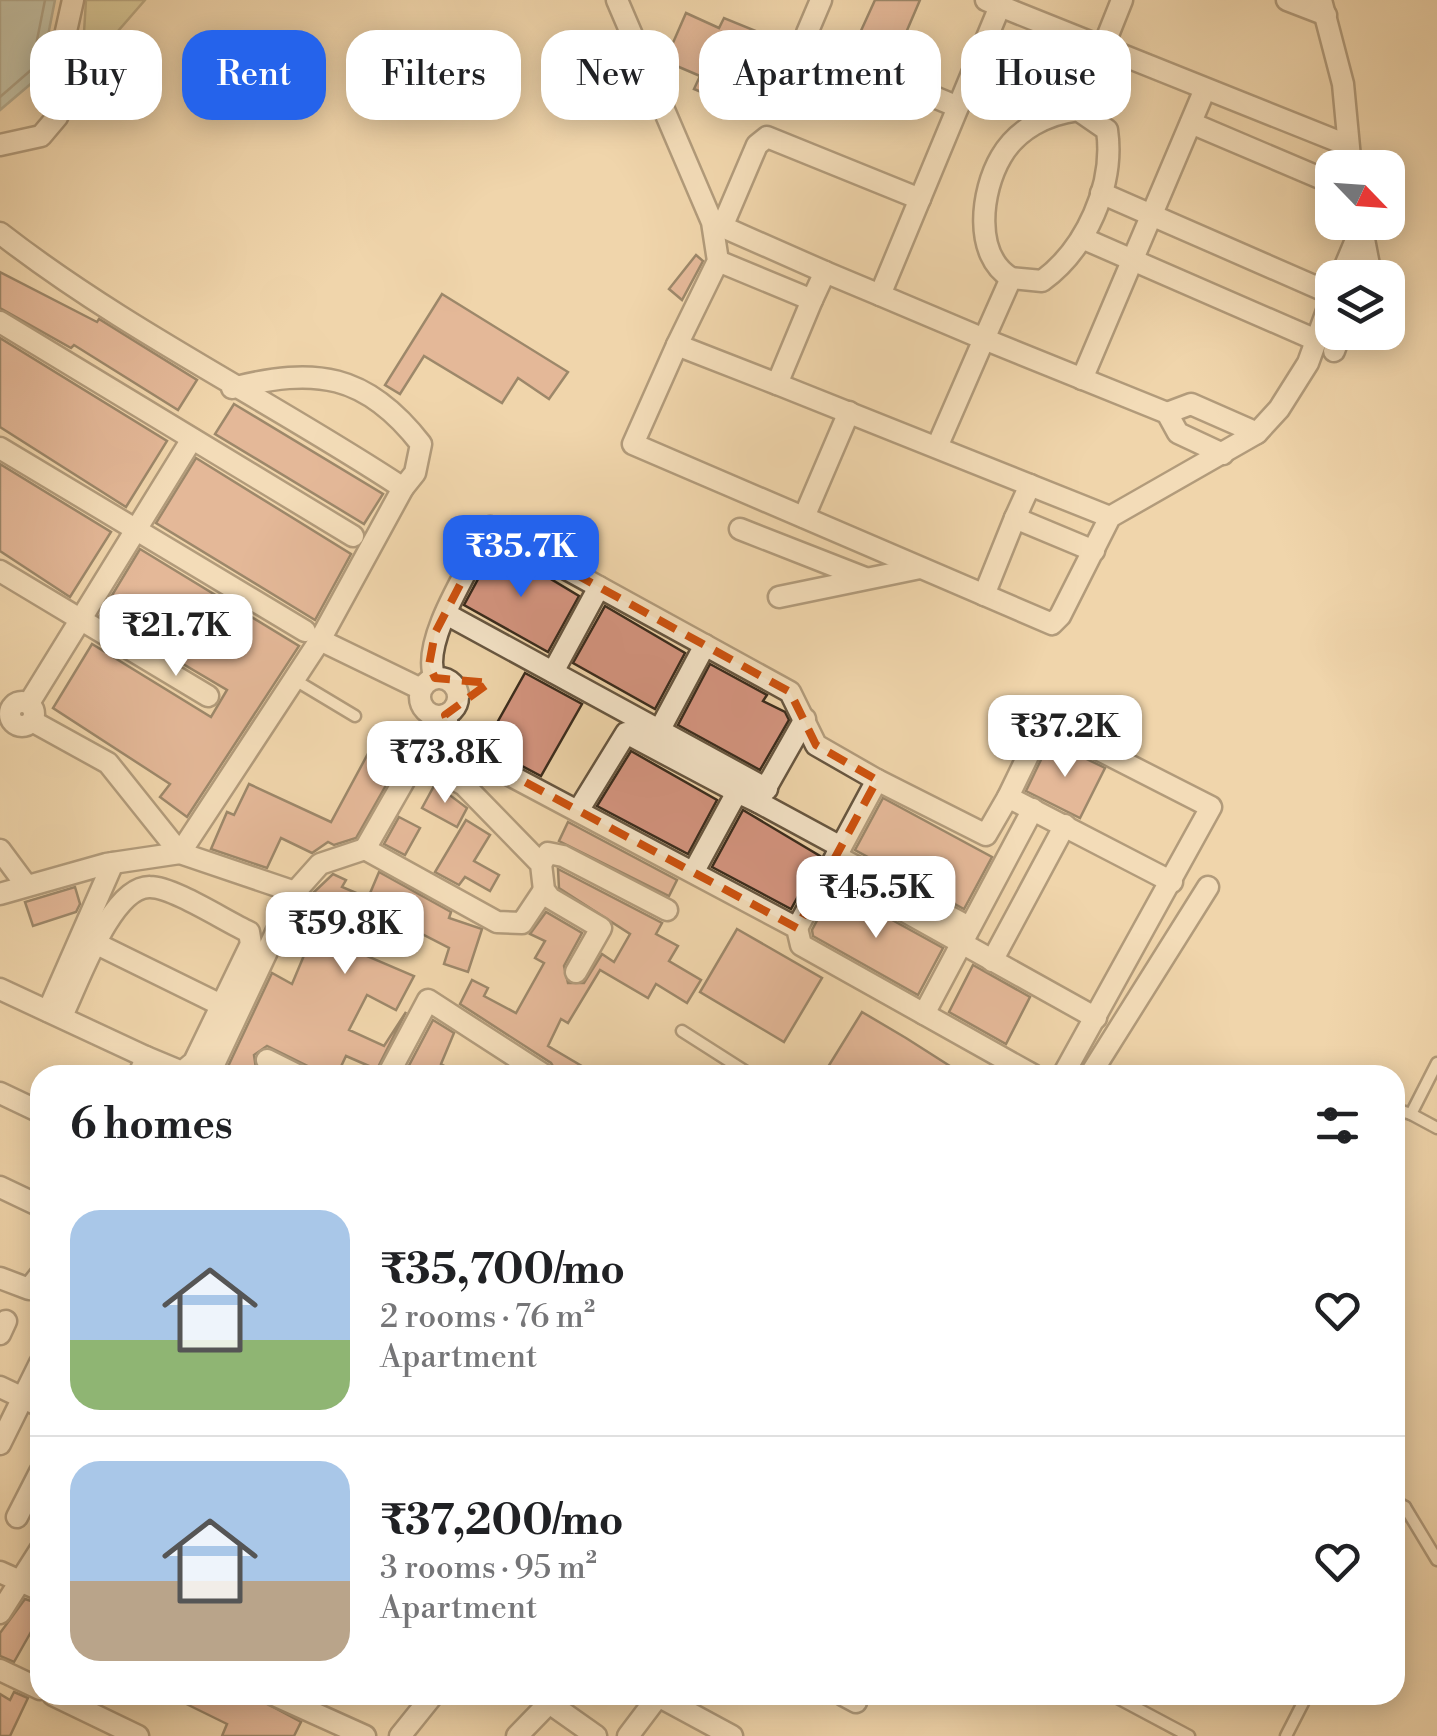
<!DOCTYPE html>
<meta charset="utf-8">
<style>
body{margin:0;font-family:"Libre Bodoni",serif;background:#f2f2f2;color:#202124;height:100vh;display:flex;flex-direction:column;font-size:38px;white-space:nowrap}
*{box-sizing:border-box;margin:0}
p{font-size:32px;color:#757577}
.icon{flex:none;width:55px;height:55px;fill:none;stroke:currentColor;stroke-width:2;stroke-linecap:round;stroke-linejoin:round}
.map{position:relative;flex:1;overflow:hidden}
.panel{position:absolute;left:30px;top:1065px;width:1375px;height:640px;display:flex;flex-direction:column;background:#fff;border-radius:30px;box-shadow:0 5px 25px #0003}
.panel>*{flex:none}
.banner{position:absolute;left:30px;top:30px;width:1378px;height:90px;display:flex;gap:20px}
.needle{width:65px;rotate:115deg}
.controls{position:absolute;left:1315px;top:150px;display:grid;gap:20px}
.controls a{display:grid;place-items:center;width:90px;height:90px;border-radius:20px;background:#fff;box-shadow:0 5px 25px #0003;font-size:50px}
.price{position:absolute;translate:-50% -85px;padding:0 22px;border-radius:20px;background:#fff;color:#222;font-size:32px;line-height:65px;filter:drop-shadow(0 2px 5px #0008)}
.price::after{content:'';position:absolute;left:50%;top:60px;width:30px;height:22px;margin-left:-15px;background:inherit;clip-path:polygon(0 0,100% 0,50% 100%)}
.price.current{background:#2563eb;color:#fff}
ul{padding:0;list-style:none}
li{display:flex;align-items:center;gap:30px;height:250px;padding:0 40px}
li+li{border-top:2px solid #e0e0e0}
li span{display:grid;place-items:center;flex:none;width:280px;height:200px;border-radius:30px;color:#555}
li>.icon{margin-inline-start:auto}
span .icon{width:120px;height:120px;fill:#fffc;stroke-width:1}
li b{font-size:42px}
h2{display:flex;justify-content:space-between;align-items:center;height:120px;padding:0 40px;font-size:42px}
.pill{padding:0 35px;border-radius:30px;background:#fff;box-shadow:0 5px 25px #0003;font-size:35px;line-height:90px}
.pill.current{background:#2563eb;color:#fff}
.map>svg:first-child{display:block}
.green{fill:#c1bc84;stroke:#7d7450;stroke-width:2.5}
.water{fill:#9bb9ae;stroke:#748074;stroke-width:2.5}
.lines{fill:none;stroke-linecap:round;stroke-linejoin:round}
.shore{stroke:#6a7265;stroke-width:2.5}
.building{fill:#d59580;stroke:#392b1c;stroke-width:2.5}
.service-casing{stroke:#675640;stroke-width:15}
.minor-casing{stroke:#675640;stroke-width:25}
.service{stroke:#f5e4c8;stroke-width:10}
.minor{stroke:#f5e4c8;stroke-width:20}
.marked{fill:none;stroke:#ce520e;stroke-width:8;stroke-dasharray:20 12;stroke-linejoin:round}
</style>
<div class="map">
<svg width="1437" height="1736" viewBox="0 0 1437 1736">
<rect width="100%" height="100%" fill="#f0d6ab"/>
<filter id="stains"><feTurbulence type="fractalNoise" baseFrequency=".002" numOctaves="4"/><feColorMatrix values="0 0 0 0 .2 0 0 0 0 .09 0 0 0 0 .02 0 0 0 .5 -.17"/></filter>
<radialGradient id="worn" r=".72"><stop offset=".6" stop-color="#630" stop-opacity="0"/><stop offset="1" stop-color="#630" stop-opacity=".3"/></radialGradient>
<!-- green -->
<path class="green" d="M86,0H145L98,54L82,65Z"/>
<!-- water -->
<path class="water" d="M0,0H55L40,76L0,110Z"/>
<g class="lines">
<!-- shore -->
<path class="shore" d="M0,97L31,70L45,0"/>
</g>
<!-- building -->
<g class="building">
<path d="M875,0H920L893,63L854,46Z"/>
<path d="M686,13L719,28L724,18L780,41L776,51L807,63L786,112L765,103L759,116L694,89L700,76L665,61Z"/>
<path d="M696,255L703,261L682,300L669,289Z"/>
<path d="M0,272L97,322L99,319L197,380L178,410L74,345L71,348L0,308Z"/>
<path d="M442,294L568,372L549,399L518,378L502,403L424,356L400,394L385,385Z"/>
<path d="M0,338L167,441L126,507L0,427Z"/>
<path d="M234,404L383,494L364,524L215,434Z"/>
<path d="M196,458L351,554L315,620L156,523Z"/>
<path d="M0,464L111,532L70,597L0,551Z"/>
<path d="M496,546L579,596L548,652L464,605Z"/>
<path d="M140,549L299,646L187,817L160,797L170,784L53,708L92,644L211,717L227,690L100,615Z"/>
<path d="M605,606L685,653L655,709L573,663Z"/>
<path d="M710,664L767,695L763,701L785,712L789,720L760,770L678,725Z"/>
<path d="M525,673L582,704L541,776L484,746Z"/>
<path d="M1054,743L1105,768L1080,818L1026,791L1048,745Z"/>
<path d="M371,748L398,764L356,838L334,845L328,842L312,853L281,838L267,868L211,849L227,812L234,815L249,784L331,822Z"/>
<path d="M631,751L717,800L688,854L597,806Z"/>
<path d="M435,784L467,808L457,827L422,808Z"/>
<path d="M883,798L992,857L964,909L855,850Z"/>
<path d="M743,810L820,856L791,909L712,867Z"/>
<path d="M399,817L420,828L405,855L384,844Z"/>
<path d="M466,820L490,835L474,861L499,875L490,891L465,877L459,885L435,872Z"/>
<path d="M568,822L677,880L669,896L559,841Z"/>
<path d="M558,869L662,923L656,934L678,946L669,961L701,980L687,1003L656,984L648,998L600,970L568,1023L561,1019L548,1046L597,1075H558L551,1063L460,1004L472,980L488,988L484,996L516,1013L544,963L535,958L545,941L530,934L546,912L582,933L564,966L568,983H584L602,954L614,962L630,934L559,888Z"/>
<path d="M379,872L451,912L449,918L482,929L468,972L444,964L449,948L383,914L362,954L414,976L396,1010L367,995L349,1030L384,1046L406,1012L374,1075H365L369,1066L346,1056L337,1075H326L267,1046L254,1055L257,1075H224L272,973L292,984L313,934L301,930L312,894L333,874L346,880L342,887L368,898Z"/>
<path d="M75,887L80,904L76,912L33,926L25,902Z"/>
<path d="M834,888L943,948L918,995L813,936L812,930Z"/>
<path d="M737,929L822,978L784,1042L700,992Z"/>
<path d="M973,965L1030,997L1006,1044L949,1012Z"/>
<path d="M862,1012L906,1038L964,1075H823Z"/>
<path d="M433,1020L454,1033L441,1064L460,1075H404Z"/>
<path d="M25,1599L40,1604V1616L14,1662L0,1656V1633Z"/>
<path d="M14,1692L28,1698L10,1736H0V1694L10,1700Z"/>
<path d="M168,1695H251L301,1722L294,1736H222L227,1724Z"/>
</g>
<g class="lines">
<defs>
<g id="service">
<path d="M295,680L355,716"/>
<path d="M682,1031L751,1075"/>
<path d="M1395,1109L1411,1114L1437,1063"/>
<path d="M1411,1114L1437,1128"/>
<path d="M1395,1501L1405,1507L1437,1560"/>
<path d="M1395,1526L1405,1507"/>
<path d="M1112,1695L1189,1736"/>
<path d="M1286,1736L1307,1695"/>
</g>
<g id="minor">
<path d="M617,0L712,222L718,261L812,300L777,384L677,345L718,261"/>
<path d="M821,0L807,33L810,45L958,107"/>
<path d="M1287,0L1326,15"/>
<path d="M1321,0L1343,84L1351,168"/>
<path d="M1000,6L1347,145"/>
<path d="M1078,110C1047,114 1017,129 1001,157C981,191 973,255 1011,278L1042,281C1086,249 1115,185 1107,130L1078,110L1122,0"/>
<path d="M1191,123L1332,183"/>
<path d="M0,145L41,136L57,117L68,93L62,49L73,0"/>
<path d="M1101,193L1332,294"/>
<path d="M714,223L825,272"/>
<path d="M1361,224L1369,265L1364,278"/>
<path d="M722,227L757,145L767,137L920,199"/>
<path d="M0,233C126,331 270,400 403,488L415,473L421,444C366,373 315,367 232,388"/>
<path d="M1082,238L1316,340"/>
<path d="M1011,278L984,339L1167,413L1178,433L1223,454"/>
<path d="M1340,278L1356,240L1358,222"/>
<path d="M812,300L825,272L880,295"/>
<path d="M0,322L353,536"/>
<path d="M677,345L633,444L1052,624L1060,616L1110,517L1257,433L1279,409L1308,363L1332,297"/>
<path d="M1334,351L1341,332"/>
<path d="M1082,379L1205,89"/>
<path d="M777,384L1110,517"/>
<path d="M1167,413L1191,404L1257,433"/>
<path d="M937,447L984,339L880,295L1000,6L986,0"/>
<path d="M0,448L305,631"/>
<path d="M1030,485L1015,518L1094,551"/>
<path d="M804,517L849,412"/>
<path d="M740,529L865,578"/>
<path d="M0,571L208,696"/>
<path d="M984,595L1015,518"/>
<path d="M779,597L920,568"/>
<path d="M448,615L767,789"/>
<path d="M320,640L421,689"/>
<path d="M553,672L599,587"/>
<path d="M435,678C419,642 473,563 490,527L790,692L816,745L877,780L841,847"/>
<circle cx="439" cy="697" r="19"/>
<circle cx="22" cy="714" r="12"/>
<path d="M29,703L192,439"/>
<path d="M445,715L451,735L470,754L797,928L801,945L1033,1075"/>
<path d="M32,721L108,763L180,853L320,640L403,488"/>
<path d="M659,731L705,645"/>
<path d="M383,740L417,758"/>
<path d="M877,780L986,835L1008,797L1172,882"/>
<path d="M1008,797L1037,737L1046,729L1060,730L1211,807L1063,1075"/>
<path d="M758,802L841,847L829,869L1096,1018"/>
<path d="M578,811L626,733L737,792"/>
<path d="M365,849L417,758L464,785L541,864L544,890L550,898L601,928L576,972"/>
<path d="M0,850L26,885"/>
<path d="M836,856L969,927"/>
<path d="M541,864L548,853L563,856L667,910"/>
<path d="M694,871L737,792L758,802L805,719"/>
<path d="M0,894L106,864L180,853L295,892"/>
<path d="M797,928L829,869"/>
<path d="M97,944L221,1005"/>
<path d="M992,961L1065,825"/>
<path d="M0,989L146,1057L139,1075"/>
<path d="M48,1011L113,863"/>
<path d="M924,1014L1033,809"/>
<path d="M62,1016C78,984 111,886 150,887C173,887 225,921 249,932L251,944L194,1062L182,1072L146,1057"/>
<path d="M267,1060L297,1075"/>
<path d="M209,1075L295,892L320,864L365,849L497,922L522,923L544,890"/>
<path d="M388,1075L428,1000L544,1075"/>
<path d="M1090,1075L1208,887"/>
<path d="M0,1093L40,1112"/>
<path d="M0,1187L40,1206"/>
<path d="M0,1278L29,1289L40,1275"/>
<path d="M0,1334L6,1321"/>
<path d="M0,1387L40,1406"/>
<path d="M0,1444L40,1363"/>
<path d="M17,1517L40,1472"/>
<path d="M0,1572L40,1590"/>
<path d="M0,1613L40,1550"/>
<path d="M0,1670L40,1689"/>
<path d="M53,1695L138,1736"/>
<path d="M274,1695L365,1736"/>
<path d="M538,1695L596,1736"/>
<path d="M843,1695L856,1702"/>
<path d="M658,1696L732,1736"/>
<path d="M400,1736L433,1695"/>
<path d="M517,1736L549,1703"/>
<path d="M628,1736L659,1695"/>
</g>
</defs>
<!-- service casing -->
<use href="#service" class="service-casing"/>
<!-- minor casing -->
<use href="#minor" class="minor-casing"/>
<!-- service -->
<use href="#service" class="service"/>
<!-- minor -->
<use href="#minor" class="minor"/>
</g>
<!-- marked area -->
<path d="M0 0H1437V1736H0ZM490,527L790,692L816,745L877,780L797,928L458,746L445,715L489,683L435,678L429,665L435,633Z" fill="#f0d6ab" fill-opacity=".55" fill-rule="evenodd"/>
<path class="marked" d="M490,527L790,692L816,745L877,780L797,928L458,746L445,715L489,683L435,678L429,665L435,633Z"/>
<rect width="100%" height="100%" filter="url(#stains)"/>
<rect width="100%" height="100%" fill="url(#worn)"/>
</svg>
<div class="controls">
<a><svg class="needle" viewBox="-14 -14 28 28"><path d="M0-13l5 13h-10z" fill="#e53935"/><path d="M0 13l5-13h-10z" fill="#757577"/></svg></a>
<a><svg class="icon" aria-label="layers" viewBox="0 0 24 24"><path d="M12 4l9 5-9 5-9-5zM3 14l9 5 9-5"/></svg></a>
</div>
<b class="price current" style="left:521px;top:600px">₹35.7K</b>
<b class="price" style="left:176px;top:679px">₹21.7K</b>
<b class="price" style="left:1065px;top:780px">₹37.2K</b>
<b class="price" style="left:445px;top:806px">₹73.8K</b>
<b class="price" style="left:876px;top:941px">₹45.5K</b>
<b class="price" style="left:345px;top:977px">₹59.8K</b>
<div class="banner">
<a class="pill">Buy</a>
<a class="pill current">Rent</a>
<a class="pill">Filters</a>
<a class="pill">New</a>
<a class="pill">Apartment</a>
<a class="pill">House</a>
</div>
<section class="panel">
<h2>6 homes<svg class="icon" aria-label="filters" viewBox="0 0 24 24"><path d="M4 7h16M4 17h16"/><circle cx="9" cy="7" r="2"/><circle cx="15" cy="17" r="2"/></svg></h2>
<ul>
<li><span style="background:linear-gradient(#a9c7e8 65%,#8fb573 0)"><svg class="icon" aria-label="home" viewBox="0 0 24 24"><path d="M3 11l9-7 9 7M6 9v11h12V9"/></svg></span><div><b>₹35,700/mo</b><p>2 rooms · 76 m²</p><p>Apartment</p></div><svg class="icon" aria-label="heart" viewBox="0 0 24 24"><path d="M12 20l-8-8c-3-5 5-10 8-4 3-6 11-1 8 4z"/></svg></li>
<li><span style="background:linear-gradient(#a9c7e8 60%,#b9a48a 0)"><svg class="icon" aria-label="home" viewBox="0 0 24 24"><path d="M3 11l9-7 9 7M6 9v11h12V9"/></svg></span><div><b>₹37,200/mo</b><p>3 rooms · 95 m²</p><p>Apartment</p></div><svg class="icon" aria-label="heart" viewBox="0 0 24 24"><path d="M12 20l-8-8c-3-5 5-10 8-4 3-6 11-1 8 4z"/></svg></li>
</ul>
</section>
</div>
